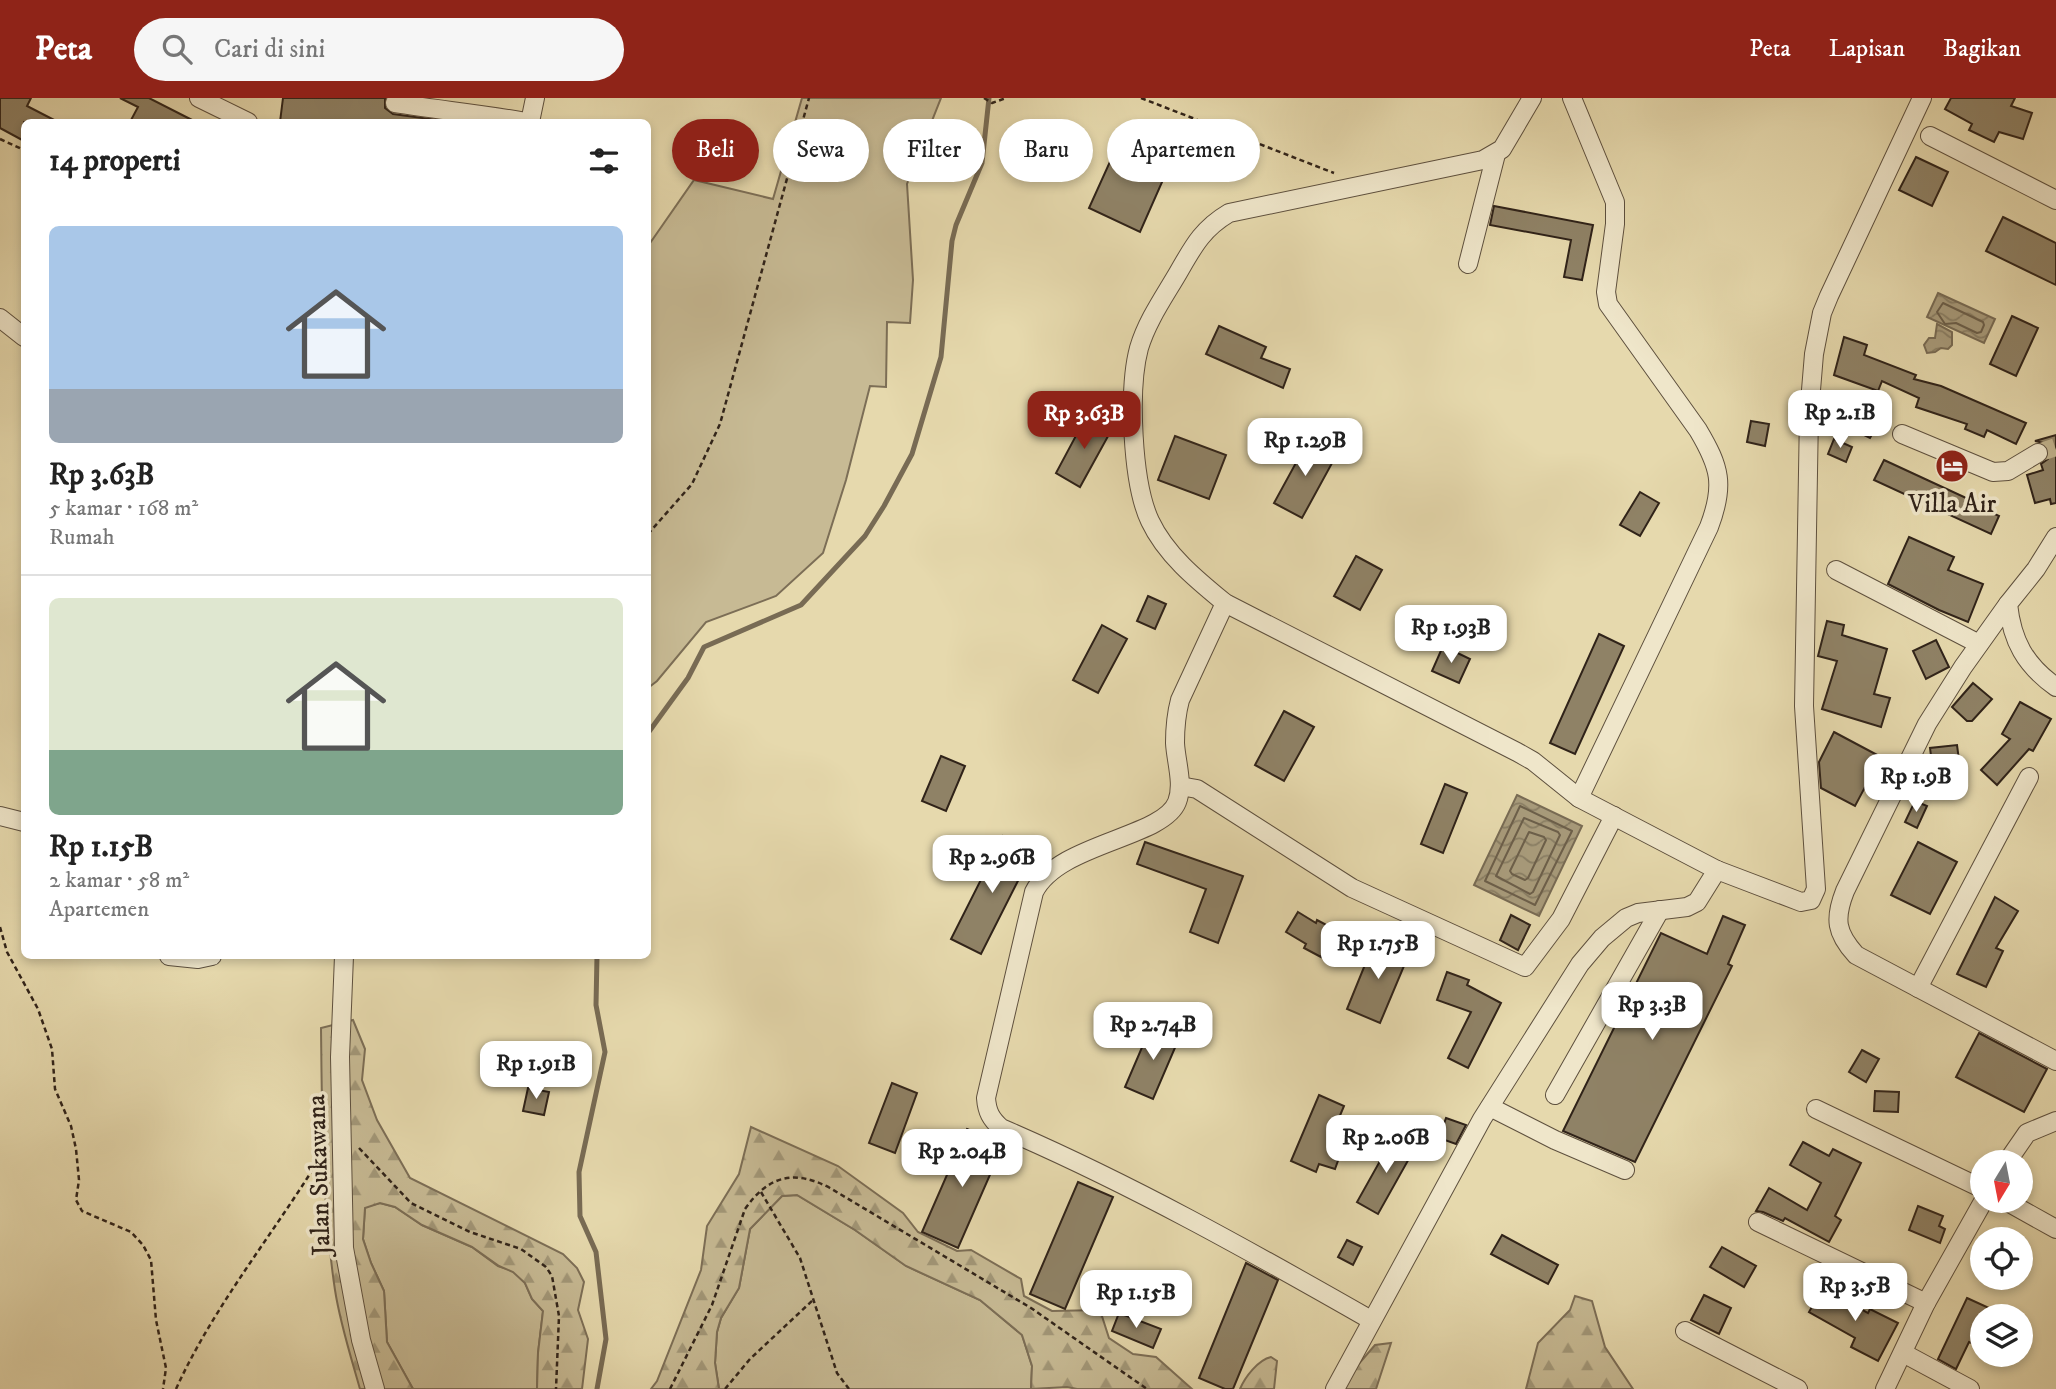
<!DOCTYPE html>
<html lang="id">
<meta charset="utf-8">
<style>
body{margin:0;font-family:"IM FELL DW Pica",serif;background:#f6f6f6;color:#222;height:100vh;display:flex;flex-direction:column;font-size:26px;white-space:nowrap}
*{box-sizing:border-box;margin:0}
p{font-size:23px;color:#767676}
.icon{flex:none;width:38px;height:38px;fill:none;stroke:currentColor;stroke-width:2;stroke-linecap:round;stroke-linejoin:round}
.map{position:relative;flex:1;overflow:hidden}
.details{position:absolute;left:21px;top:21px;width:630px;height:840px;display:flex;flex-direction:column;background:#fff;border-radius:10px;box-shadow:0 4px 10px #0003}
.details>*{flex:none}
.banner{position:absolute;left:672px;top:21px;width:665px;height:63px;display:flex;gap:14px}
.needle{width:46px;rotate:190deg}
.fabs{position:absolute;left:1970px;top:1052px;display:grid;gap:14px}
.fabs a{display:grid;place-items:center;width:63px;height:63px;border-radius:50%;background:#fff;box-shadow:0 4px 10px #0003;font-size:35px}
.price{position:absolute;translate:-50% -60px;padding:0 16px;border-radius:14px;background:#fff;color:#222;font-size:23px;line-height:46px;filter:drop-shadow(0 2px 4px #0008)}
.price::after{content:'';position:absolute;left:50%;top:42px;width:21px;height:16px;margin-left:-10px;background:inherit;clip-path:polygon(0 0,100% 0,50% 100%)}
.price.selected{background:#8f2418;color:#fff}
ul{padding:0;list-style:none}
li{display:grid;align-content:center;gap:14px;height:371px;padding:0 28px}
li+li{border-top:2px solid #e0e0e0}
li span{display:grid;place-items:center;height:217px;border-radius:10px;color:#555}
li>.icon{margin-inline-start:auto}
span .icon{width:126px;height:126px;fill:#fffc;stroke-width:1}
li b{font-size:30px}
h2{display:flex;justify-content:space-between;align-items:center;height:84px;padding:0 28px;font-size:30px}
.pill{padding:0 24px;border-radius:32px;background:#fff;box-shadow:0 4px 10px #0003;font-size:24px;line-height:63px}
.pill.selected{background:#8f2418;color:#fff}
header{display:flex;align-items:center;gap:42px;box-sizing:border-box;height:98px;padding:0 35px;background:#8f2418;color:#fff}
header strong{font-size:33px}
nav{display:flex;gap:38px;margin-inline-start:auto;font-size:24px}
.search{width:490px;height:63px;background:#f6f6f6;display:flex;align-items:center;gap:18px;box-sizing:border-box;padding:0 24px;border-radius:38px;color:#767676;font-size:26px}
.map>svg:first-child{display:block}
.green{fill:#c7ba94;stroke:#7c6e56;stroke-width:2}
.forest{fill:url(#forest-firs);stroke:#7c6e56;stroke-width:2}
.water{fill:url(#water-waves);stroke:#786b54;stroke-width:2}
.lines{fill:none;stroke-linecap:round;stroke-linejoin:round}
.shore{stroke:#6c5f4a;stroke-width:2}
.stream{stroke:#786b54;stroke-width:5}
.building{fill:#8f8266;stroke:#302319;stroke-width:2}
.minor-tunnel{stroke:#c2b58f;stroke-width:18;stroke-dasharray:18 9;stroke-linecap:butt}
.minor-casing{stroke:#5e503e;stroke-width:20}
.path{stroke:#302319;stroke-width:2.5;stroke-dasharray:5 3.5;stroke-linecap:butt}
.minor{stroke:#efe6ca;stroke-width:18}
.labels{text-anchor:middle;stroke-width:7;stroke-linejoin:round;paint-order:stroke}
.poi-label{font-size:26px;fill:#302319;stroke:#efe6ca}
.street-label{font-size:26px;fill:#302319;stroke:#efe6ca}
</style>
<header>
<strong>Peta</strong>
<div class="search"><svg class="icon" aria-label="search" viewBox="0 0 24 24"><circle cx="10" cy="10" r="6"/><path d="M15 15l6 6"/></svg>Cari di sini</div>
<nav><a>Peta</a><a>Lapisan</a><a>Bagikan</a></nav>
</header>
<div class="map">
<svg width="2056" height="1291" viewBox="0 0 2056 1291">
<defs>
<pattern id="forest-firs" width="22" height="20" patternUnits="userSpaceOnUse" patternTransform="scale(1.75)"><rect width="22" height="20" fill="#c7ba94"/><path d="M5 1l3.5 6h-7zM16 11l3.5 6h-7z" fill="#a29778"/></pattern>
<pattern id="water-waves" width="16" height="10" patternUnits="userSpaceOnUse" patternTransform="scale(1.75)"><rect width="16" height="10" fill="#a89b7b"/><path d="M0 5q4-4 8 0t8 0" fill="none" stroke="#897e64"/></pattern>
</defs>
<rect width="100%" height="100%" fill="#e6d9ad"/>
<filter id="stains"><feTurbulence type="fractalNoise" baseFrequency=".00286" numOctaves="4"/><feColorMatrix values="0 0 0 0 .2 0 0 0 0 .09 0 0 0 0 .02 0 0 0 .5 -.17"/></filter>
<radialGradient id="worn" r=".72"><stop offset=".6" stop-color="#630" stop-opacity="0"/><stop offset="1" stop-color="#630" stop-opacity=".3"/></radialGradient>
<!-- green -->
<g class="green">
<path d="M802,0H941L907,86L913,182L910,225L887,224L886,289L870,288L846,382L823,455L776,498L706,524L657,583L648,590V148L694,82L773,101Z"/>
<path d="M797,1097L855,1132L906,1168L980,1202L1022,1237L1032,1268L1031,1291H719L715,1265L717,1234L721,1220L739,1190L750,1131L782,1098Z"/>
<path d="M380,1105L395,1109L422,1127L472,1149L498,1168L513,1173L525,1185L532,1201L543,1213L538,1255L537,1291H413L387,1244L384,1193L371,1165L363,1141L365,1109Z"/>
</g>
<!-- forest -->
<g class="forest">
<path d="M353,922L365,951L362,982L377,1022L410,1080L563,1156L577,1170L584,1184L578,1212L588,1241L582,1291H537L538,1255L543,1213L532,1201L525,1185L513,1174L499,1168L472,1149L422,1127L395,1109L380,1105L365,1110L363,1141L371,1165L384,1193L387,1244L413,1291H360C351,1259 340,1225 335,1192C322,1106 322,1017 321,930Z"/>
<path d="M751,1029L838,1068L903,1115L918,1134L957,1153L971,1152L1021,1181L1024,1198L1052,1213L1100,1212L1109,1240L1133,1256L1156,1259L1192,1291H1077L1067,1289L1031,1291L1032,1268L1022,1237L980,1202L906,1168L855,1132L797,1097L782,1098L750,1131L739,1190L721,1220L717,1234L715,1265L719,1291H651L657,1283L701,1172L707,1128L739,1076Z"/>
<path d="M1575,1198L1592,1203L1605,1249L1633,1291H1526L1538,1245L1570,1212Z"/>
<path d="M1391,1245L1376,1291H1341L1344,1283L1375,1247Z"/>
<path d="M1271,1259L1277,1263L1274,1291H1240C1245,1279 1258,1262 1271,1259Z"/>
</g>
<!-- water -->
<g class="water">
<path d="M1938,195L1995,221L1984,245L1927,219Z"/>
<path d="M1937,226L1952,234V247L1948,251L1941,250L1935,254L1927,255L1924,247L1929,240H1935Z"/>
<path d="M1517,697L1582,728L1539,818L1474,787Z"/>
</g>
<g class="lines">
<!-- shore -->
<g class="shore">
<path d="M1943,205L1983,224L1984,227L1981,234L1977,235L1956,225L1945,226L1937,214Z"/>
<path d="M1520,708L1572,733L1535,807L1485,783Z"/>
<path d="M1524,720L1558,734L1560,737L1533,794L1530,796L1496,778Z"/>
<path d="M1529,734L1544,739L1546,742L1528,780L1525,782L1512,776L1510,773Z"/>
</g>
<!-- stream -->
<g class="stream">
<path d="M648,635L688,580L704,549L801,507L865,438L884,408L912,356L941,259L952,143L956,127L982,65L989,0"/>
<path d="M597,1291L606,1241L596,1154L580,1118L579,1074L605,954L596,907L597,858"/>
</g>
</g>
<!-- building -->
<g class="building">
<path d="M0,0H31L27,8L58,24H24V43L0,30Z"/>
<path d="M120,0H149L196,24H130L138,9Z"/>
<path d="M283,0H385V10L393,16L452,24H280Z"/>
<path d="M1951,0H2015L2011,8L2032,15L2023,41L1999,34L1994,44L1969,32L1972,26L1945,11Z"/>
<path d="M1141,53L1170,66L1140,134L1089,110L1113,57L1135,67Z"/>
<path d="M1916,59L1948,74L1932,108L1899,92Z"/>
<path d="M1494,108L1593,127L1582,182L1564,179L1571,142L1490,127Z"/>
<path d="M2003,119L2056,145V187L1986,153Z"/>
<path d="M2012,218L2038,230L2016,278L1990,266Z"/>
<path d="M1219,228L1266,249L1261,260L1290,271L1283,290L1206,256Z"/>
<path d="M1844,239L1867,247L1864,257L1916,277L1914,281L1941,288L2026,325L2016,346L1987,332L1984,339L1965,331L1967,326L1916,309L1919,300L1882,283L1878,293L1834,277Z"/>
<path d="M1831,294L1881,321L1870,340L1854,332L1861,320L1827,314Z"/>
<path d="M1087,317L1112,331L1080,389L1056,375Z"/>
<path d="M1751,323L1769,326L1765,348L1747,344Z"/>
<path d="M2056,337V405L2051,406L2050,401L2035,405L2027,377L2043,372L2041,366L2048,361L2049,355L2044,345L2035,343Z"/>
<path d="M1175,338L1226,357L1209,401L1158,382Z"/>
<path d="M1309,341L1337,356L1302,420L1274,405Z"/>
<path d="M1834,341L1852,349L1846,364L1828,356Z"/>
<path d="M1884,362L1977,405L1976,407L1999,418L1991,436L1874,382Z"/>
<path d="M1640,394L1659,405L1640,438L1620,427Z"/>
<path d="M1909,439L1954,459L1948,472L1983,486L1968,524L1939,512L1888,486Z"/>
<path d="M1356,458L1382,472L1360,512L1334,498Z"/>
<path d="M1148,498L1166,506L1155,531L1137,523Z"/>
<path d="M1827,523L1844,527L1842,537L1887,551L1874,596L1890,600L1881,629L1822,611L1837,563L1818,558Z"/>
<path d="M1102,527L1127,541L1098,595L1073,582Z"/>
<path d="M1599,536L1624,548L1575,656L1550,645Z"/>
<path d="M1936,542L1949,569L1926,581L1913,553Z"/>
<path d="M1443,548L1470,561L1459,585L1432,573Z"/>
<path d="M1973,585L1992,601L1972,623H1967L1952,609Z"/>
<path d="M2020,604L2051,621L2033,653L2029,651L1997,687L1981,672L2010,641L2002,636Z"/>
<path d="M1284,613L1314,629L1284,683L1255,667Z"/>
<path d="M1834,634L1881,659L1855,708L1821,690L1819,664Z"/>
<path d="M1957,647L1961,678L1934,681L1930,650Z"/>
<path d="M941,658L965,668L946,713L922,703Z"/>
<path d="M1445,686L1467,695L1443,755L1421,746Z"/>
<path d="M1915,703L1927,708L1917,730L1905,724Z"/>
<path d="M1003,738L1033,753L981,856L951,841Z"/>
<path d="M1145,744L1243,778L1218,845L1190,834L1206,791L1137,766Z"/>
<path d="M1918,744L1957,764L1930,816L1891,797Z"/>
<path d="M1995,799L2018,813L1996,850L2003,853L1986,889L1957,876Z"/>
<path d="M1298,814L1316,825L1317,822L1334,831L1321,859L1304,850L1306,846L1286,834Z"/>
<path d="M1511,817L1530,827L1518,852L1500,842Z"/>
<path d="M1723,818L1745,827L1728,866L1732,868L1635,1064L1563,1033L1661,835L1707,856Z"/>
<path d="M1375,842L1409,856L1380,925L1347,911Z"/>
<path d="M1447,874L1469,882L1467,887L1501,905L1468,970L1448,960L1471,914L1437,902Z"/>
<path d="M1152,926L1180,938L1153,1001L1125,989Z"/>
<path d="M1979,935L2047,971L2024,1014L1956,979Z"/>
<path d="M1862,952L1879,961L1866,984L1849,974Z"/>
<path d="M892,985L917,995L895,1055L869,1045Z"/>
<path d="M528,990L549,994L544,1017L523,1013Z"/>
<path d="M1875,993L1899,994L1898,1014L1874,1013Z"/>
<path d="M1319,997L1344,1008L1336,1027L1349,1032L1335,1071L1319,1066L1316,1074L1291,1063Z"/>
<path d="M1446,1020L1466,1027L1456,1046L1439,1040Z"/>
<path d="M967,1031L1003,1047L958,1150L922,1134Z"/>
<path d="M1394,1038L1415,1050L1378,1116L1357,1104Z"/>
<path d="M1803,1044L1829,1058L1833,1051L1861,1065L1835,1118L1841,1122L1829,1144L1785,1120L1783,1123L1763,1114L1756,1113L1769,1090L1807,1112L1821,1085L1790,1067Z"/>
<path d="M1078,1084L1113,1099L1065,1211L1030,1196Z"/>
<path d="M1918,1108L1943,1118L1939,1128L1945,1131L1940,1145L1909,1132Z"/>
<path d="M1502,1137L1558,1167L1548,1186L1491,1156Z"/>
<path d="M1347,1142L1362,1149L1353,1167L1338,1159Z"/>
<path d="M1722,1149L1756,1168L1744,1189L1710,1169Z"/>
<path d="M1246,1165L1278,1182L1233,1291H1225L1199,1280Z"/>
<path d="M1823,1189L1868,1215L1870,1211L1898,1225L1878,1263L1851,1249L1855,1240L1809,1214Z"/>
<path d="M1704,1197L1731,1210L1719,1236L1691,1222Z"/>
<path d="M1967,1200L1989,1210L1985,1218H1983V1223L1972,1245L1969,1244L1956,1271L1938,1261Z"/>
<path d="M1119,1215L1161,1231L1153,1250L1112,1233Z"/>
</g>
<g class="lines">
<!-- minor-tunnel -->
<path class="minor-tunnel" d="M2038,355L2056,349"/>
<defs>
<g id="minor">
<path d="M199,0L248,24"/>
<path d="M1532,0L1502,51L1483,62L1229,115C1202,131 1193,149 1178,175C1164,199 1147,223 1139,250C1128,291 1132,385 1150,423C1166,457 1197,482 1225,505L1517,654L1533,663L1579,700L1717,772L1801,804L1811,802L1816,791L1804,608L1809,316L1814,256L1822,215L1829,198L1922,0"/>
<path d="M1572,0L1615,104V126L1606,194L1608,206L1698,332C1720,369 1725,387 1709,429L1579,700"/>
<path d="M395,5C439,12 482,16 526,24"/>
<path d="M530,24L535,0"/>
<path d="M1930,38L2056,102"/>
<path d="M1468,166L1496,56"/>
<path d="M0,220L24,239"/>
<path d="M1902,336L1993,374L2008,373L2038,355"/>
<path d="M2056,439L2036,471L2008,506C2012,543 2025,567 2056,589"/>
<path d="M1836,472L1979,546"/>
<path d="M1225,505L1180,602C1176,617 1175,631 1175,645C1176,664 1184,686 1177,704C1163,740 1058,745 1034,794L986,1000C987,1014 991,1021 1001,1030C1129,1085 1250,1153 1371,1222"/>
<path d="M2008,506L1963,569L1927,626L1845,793C1834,821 1836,835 1856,857L2056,963"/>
<path d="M1180,688L1197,691L1352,790L1525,869L1561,821L1614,718"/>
<path d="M0,718L24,724"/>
<path d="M169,858L198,861L212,858"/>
<path d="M344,858L340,959L344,1150L361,1242L375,1291"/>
<path d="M1918,890L2029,679"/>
<path d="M1555,997L1660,812"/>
<path d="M1490,1009L1555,1042L1625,1072"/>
<path d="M1816,1011L1983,1091"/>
<path d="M2007,1064L2027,1035L2056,1023"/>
<path d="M2004,1102L2056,1131"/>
<path d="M1758,1124L1926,1205"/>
<path d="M1685,1233L1798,1291"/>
<path d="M1903,1255L1970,1291"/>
<path d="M1335,1291L1482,1021L1580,866L1602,840L1626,820L1638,815L1687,809L1697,804L1717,772"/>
<path d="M1885,1291L1926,1205L1984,1102"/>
</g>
</defs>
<!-- minor casing -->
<use href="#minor" class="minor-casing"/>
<!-- path -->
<g class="path">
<path d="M984,0L992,5L1006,0"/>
<path d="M1141,0L1334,75"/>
<path d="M0,41L24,52"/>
<path d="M648,436L692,386L720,326L809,0"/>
<path d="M0,829L7,854L38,911L52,951L55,991L71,1028L76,1051L79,1082L76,1102L82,1113L131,1134L143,1147L151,1162L156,1222L166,1270L163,1291"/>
<path d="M359,1050L411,1105L470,1134L521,1151L546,1169L552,1178L559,1218L556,1291"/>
<path d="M761,1094L800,1160L837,1275L849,1291"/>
<path d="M176,1291C212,1212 267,1144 313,1071L319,1066H324"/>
<path d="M670,1291L712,1207L745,1111C768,1078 794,1071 830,1090L1031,1210L1147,1291"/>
<path d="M725,1291L750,1261L813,1202"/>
</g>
<!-- minor -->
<use href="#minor" class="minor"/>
</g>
<!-- icons -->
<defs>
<symbol id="hotel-disc" viewBox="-11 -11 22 22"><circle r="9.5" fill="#8f2418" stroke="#efe6ca"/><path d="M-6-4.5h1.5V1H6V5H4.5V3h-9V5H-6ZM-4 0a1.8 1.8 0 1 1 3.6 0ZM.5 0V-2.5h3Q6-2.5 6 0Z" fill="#fff"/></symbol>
</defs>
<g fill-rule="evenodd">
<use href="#hotel-disc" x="1933" y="349" width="38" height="38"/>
</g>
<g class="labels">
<!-- poi labels -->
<g class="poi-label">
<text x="1952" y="414">Villa Air</text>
</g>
<!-- street labels -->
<g class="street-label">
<text transform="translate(318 1077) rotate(-92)" y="9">Jalan Sukawana</text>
</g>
</g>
<rect width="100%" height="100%" filter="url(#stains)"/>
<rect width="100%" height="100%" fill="url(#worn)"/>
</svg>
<div class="fabs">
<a><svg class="needle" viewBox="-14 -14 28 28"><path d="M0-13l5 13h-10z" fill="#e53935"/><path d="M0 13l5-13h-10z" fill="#767676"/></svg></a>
<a><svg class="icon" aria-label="locate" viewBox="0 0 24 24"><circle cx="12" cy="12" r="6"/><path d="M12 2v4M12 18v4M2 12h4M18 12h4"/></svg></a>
<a><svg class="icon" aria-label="layers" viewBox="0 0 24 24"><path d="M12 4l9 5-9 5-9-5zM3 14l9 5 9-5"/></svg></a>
</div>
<b class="price" style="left:1840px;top:352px">Rp 2.1B</b>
<b class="price selected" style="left:1084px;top:353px">Rp 3.63B</b>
<b class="price" style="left:1305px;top:380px">Rp 1.29B</b>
<b class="price" style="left:1451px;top:567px">Rp 1.93B</b>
<b class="price" style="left:1916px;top:716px">Rp 1.9B</b>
<b class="price" style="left:992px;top:797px">Rp 2.96B</b>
<b class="price" style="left:1378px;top:883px">Rp 1.75B</b>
<b class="price" style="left:1652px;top:944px">Rp 3.3B</b>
<b class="price" style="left:1153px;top:964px">Rp 2.74B</b>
<b class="price" style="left:536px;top:1003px">Rp 1.91B</b>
<b class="price" style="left:1386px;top:1077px">Rp 2.06B</b>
<b class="price" style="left:962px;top:1091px">Rp 2.04B</b>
<b class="price" style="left:1855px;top:1225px">Rp 3.5B</b>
<b class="price" style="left:1136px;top:1232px">Rp 1.15B</b>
<div class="banner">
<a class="pill selected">Beli</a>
<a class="pill">Sewa</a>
<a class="pill">Filter</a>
<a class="pill">Baru</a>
<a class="pill">Apartemen</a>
</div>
<section class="details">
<h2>14 properti<svg class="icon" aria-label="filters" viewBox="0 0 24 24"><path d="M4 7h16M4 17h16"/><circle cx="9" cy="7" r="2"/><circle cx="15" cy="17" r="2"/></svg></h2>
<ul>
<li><span style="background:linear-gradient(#a9c7e8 75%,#9aa5b1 0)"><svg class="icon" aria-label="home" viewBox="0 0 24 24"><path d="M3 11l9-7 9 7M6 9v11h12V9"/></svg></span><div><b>Rp 3.63B</b><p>5 kamar · 168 m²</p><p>Rumah</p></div></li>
<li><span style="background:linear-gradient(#dfe7d0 70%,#7fa58c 0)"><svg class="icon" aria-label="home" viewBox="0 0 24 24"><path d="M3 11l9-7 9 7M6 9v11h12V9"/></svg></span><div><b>Rp 1.15B</b><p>2 kamar · 58 m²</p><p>Apartemen</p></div></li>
</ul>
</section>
</div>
